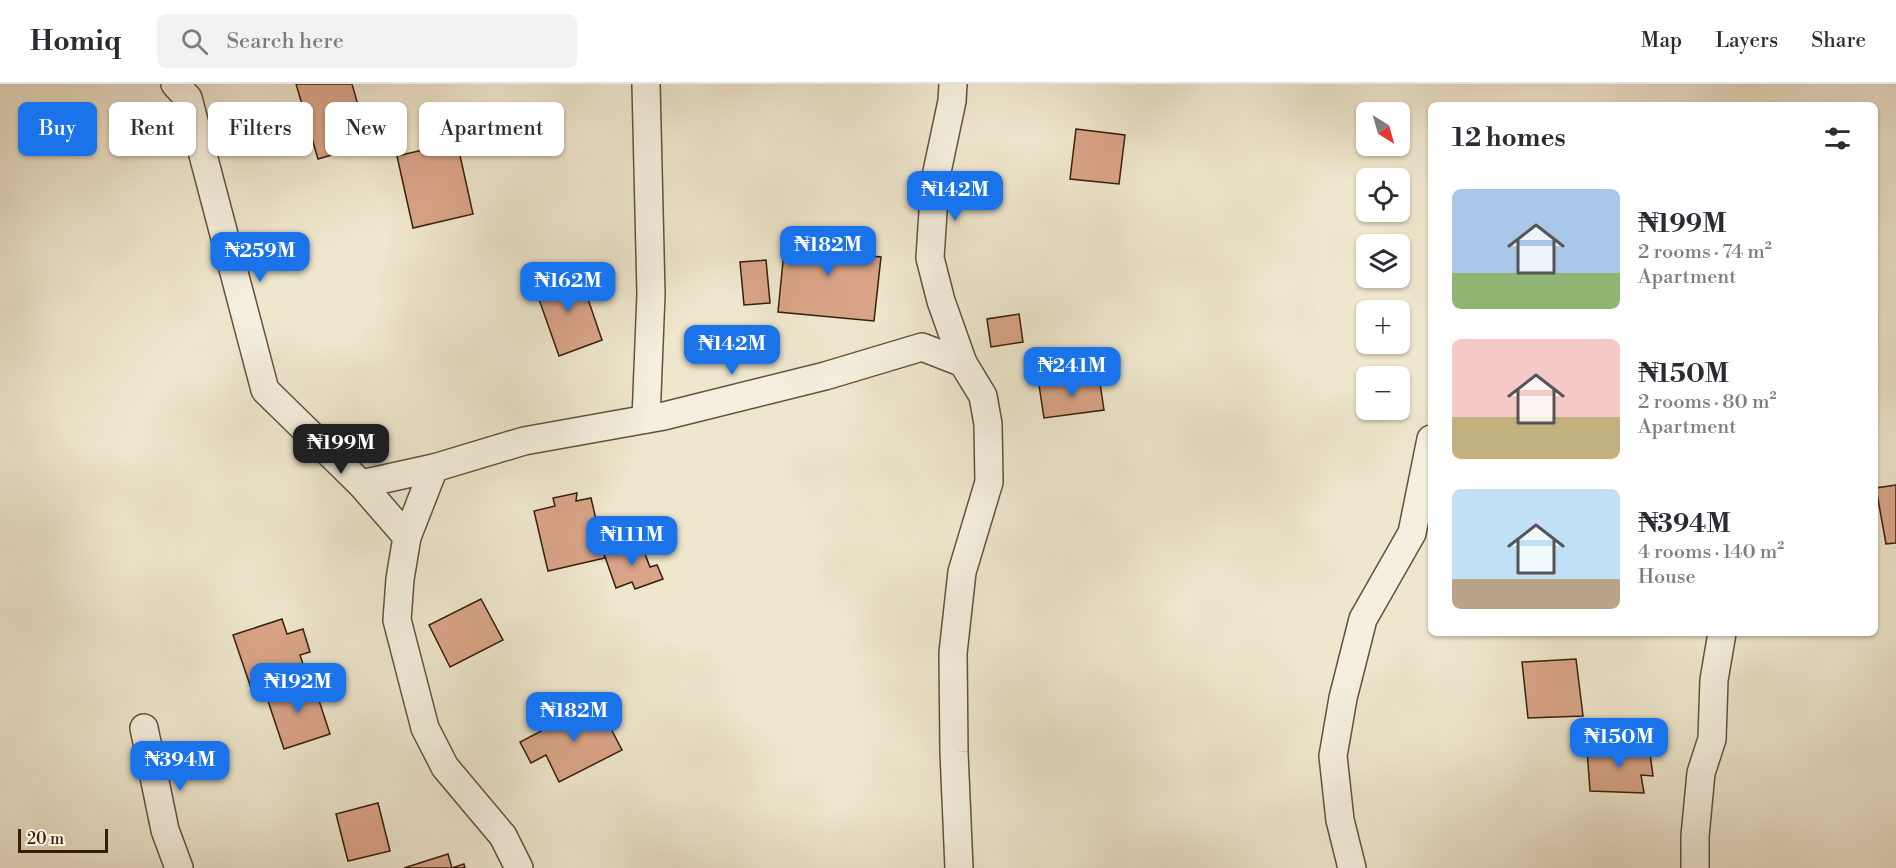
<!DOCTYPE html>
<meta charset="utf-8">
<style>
body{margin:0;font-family:"Libre Bodoni",serif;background:#f2f2f3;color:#2b2b33;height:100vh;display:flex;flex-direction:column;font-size:22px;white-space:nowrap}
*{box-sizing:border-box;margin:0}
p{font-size:20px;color:#7c7c81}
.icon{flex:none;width:33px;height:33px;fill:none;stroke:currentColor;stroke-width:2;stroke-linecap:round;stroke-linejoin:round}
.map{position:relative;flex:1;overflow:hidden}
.panel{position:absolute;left:1428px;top:18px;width:450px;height:534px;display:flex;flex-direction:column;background:#fff;border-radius:9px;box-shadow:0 2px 4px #0004}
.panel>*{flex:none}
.banner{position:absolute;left:18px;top:18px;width:570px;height:54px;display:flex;gap:12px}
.needle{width:39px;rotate:143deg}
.tools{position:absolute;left:1356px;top:18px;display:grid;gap:12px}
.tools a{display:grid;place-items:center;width:54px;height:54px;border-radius:9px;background:#fff;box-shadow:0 2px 4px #0004;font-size:30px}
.scale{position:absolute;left:18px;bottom:15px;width:90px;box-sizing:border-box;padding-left:6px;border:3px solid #342009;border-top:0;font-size:16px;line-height:21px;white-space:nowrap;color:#342009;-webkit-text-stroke:4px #f4efde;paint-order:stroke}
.price{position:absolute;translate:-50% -51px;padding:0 14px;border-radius:12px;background:#1a73e8;color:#fff;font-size:20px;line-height:39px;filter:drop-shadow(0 2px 3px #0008)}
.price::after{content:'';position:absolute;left:50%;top:36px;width:18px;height:14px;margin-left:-9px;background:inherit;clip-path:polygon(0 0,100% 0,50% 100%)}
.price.current{background:#222;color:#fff}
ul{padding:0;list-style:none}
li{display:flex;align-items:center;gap:18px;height:150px;padding:0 24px}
li span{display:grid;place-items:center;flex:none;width:168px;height:120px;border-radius:9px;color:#555}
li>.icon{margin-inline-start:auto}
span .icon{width:72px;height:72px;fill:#fffc;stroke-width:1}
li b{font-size:26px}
h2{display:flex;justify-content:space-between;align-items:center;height:72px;padding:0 24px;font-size:26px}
.tag{padding:0 21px;border-radius:9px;background:#fff;box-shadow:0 2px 4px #0004;font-size:21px;line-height:54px}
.tag.current{background:#1a73e8;color:#fff}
header{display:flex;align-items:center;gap:36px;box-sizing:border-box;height:84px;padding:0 30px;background:#fff;border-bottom:2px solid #e1e1e2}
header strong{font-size:28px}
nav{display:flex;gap:33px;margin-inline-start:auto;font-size:21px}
.search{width:420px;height:54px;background:#f2f2f3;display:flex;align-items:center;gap:15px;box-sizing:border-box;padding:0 21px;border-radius:9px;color:#7c7c81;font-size:22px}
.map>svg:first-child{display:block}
.building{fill:#d9a487;stroke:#342009;stroke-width:1.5}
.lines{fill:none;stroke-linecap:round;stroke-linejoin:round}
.street-casing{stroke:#62523a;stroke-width:30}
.street{stroke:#f4efde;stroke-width:27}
</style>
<header>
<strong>Homiq</strong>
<div class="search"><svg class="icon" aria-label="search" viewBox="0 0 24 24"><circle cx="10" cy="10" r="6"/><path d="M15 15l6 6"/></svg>Search here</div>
<nav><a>Map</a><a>Layers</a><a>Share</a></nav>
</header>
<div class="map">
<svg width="1896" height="784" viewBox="0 0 1896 784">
<rect width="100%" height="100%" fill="#eee6cd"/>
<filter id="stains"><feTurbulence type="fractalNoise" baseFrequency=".00333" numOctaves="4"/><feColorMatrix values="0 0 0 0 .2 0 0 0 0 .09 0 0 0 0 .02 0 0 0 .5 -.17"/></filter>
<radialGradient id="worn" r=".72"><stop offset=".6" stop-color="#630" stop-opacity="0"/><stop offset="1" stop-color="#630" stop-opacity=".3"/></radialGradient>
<!-- building -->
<g class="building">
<path d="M296,0H352L369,60L318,75Z"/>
<path d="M1076,45L1125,51L1119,100L1070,95Z"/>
<path d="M457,58L473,130L413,144L397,72Z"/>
<path d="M786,147L864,154L862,171L881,173L874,237L778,228Z"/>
<path d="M766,176L770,219L744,221L740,178Z"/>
<path d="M578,186L602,256L559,272L534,201Z"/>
<path d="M1019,230L1023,258L991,263L987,235Z"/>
<path d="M1099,293L1104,326L1044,334L1039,301Z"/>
<path d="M1896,401V459L1886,460L1876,404Z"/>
<path d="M577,409L576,417L591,414L605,474L548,487L534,427L555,422L553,414Z"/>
<path d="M640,457L650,483L657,481L663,495L635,505L632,498L616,504L604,470Z"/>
<path d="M481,515L503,556L450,583L429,541Z"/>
<path d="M282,535L287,550L303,545L310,568L300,571L305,586L251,604L233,551Z"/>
<path d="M1576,575L1583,632L1528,634L1522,578Z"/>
<path d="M312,595L330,650L284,665L266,611Z"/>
<path d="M597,618L622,666L559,698L546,671L531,679L520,658Z"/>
<path d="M1649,662L1653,692L1641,691L1644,709L1590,707L1587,666Z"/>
<path d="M378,719L390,767L348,777L336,730Z"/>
<path d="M448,770L452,784L464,780L465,784H404Z"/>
</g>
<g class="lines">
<defs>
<g id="street">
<path d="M175,0L188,14L265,306L361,400"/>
<path d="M953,0L952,17L935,97L930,174L941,217L963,279"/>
<path d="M646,335L651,210L646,0"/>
<path d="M407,453L361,400L434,384"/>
<path d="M144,644L165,746L179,784"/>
<path d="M519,784L503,752L445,683L425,644L397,536L400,495L407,453L434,384L524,357L664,332L825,292L922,263L963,279L983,312L988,340L989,398L962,488L953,569L954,668L959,784"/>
<path d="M1352,784L1340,736L1333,672L1343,614L1363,535L1412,449L1431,355"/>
<path d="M1695,784V752L1701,689L1712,655L1714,596L1722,549"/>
</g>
</defs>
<!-- street casing -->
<use href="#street" class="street-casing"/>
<!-- street -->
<use href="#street" class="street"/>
</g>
<rect width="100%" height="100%" filter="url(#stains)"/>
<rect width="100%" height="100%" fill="url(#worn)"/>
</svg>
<div class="tools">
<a><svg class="needle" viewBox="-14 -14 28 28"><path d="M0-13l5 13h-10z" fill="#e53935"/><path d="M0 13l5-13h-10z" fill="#7c7c81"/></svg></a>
<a><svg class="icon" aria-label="locate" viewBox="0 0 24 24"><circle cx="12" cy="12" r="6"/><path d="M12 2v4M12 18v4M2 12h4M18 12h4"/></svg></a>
<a><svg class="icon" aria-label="layers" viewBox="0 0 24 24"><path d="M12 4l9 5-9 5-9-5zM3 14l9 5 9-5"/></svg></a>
<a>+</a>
<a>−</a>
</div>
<div class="scale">20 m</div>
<b class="price" style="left:955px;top:138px">₦142M</b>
<b class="price" style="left:828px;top:193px">₦182M</b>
<b class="price" style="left:260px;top:199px">₦259M</b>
<b class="price" style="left:568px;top:229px">₦162M</b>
<b class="price" style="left:732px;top:292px">₦142M</b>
<b class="price" style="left:1072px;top:314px">₦241M</b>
<b class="price current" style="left:341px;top:391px">₦199M</b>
<b class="price" style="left:632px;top:483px">₦111M</b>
<b class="price" style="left:298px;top:630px">₦192M</b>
<b class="price" style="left:574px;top:659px">₦182M</b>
<b class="price" style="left:1619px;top:685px">₦150M</b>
<b class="price" style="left:180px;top:708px">₦394M</b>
<div class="banner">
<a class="tag current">Buy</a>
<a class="tag">Rent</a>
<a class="tag">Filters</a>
<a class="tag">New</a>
<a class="tag">Apartment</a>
</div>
<section class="panel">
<h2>12 homes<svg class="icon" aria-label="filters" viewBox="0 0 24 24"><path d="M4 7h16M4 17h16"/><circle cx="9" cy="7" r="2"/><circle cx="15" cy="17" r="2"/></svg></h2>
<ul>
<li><span style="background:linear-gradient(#a9c7e8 70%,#8fb573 0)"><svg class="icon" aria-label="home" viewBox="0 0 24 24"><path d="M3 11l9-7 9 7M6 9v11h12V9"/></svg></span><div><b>₦199M</b><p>2 rooms · 74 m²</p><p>Apartment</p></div></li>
<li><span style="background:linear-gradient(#f6c9c9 65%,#c2b280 0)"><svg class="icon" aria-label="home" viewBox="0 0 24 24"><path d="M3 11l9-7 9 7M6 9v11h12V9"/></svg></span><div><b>₦150M</b><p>2 rooms · 80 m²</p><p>Apartment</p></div></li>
<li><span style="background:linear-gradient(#bfe0f5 75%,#b9a48a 0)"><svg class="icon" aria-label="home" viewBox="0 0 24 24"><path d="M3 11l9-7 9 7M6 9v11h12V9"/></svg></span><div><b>₦394M</b><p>4 rooms · 140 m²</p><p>House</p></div></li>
</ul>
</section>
</div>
